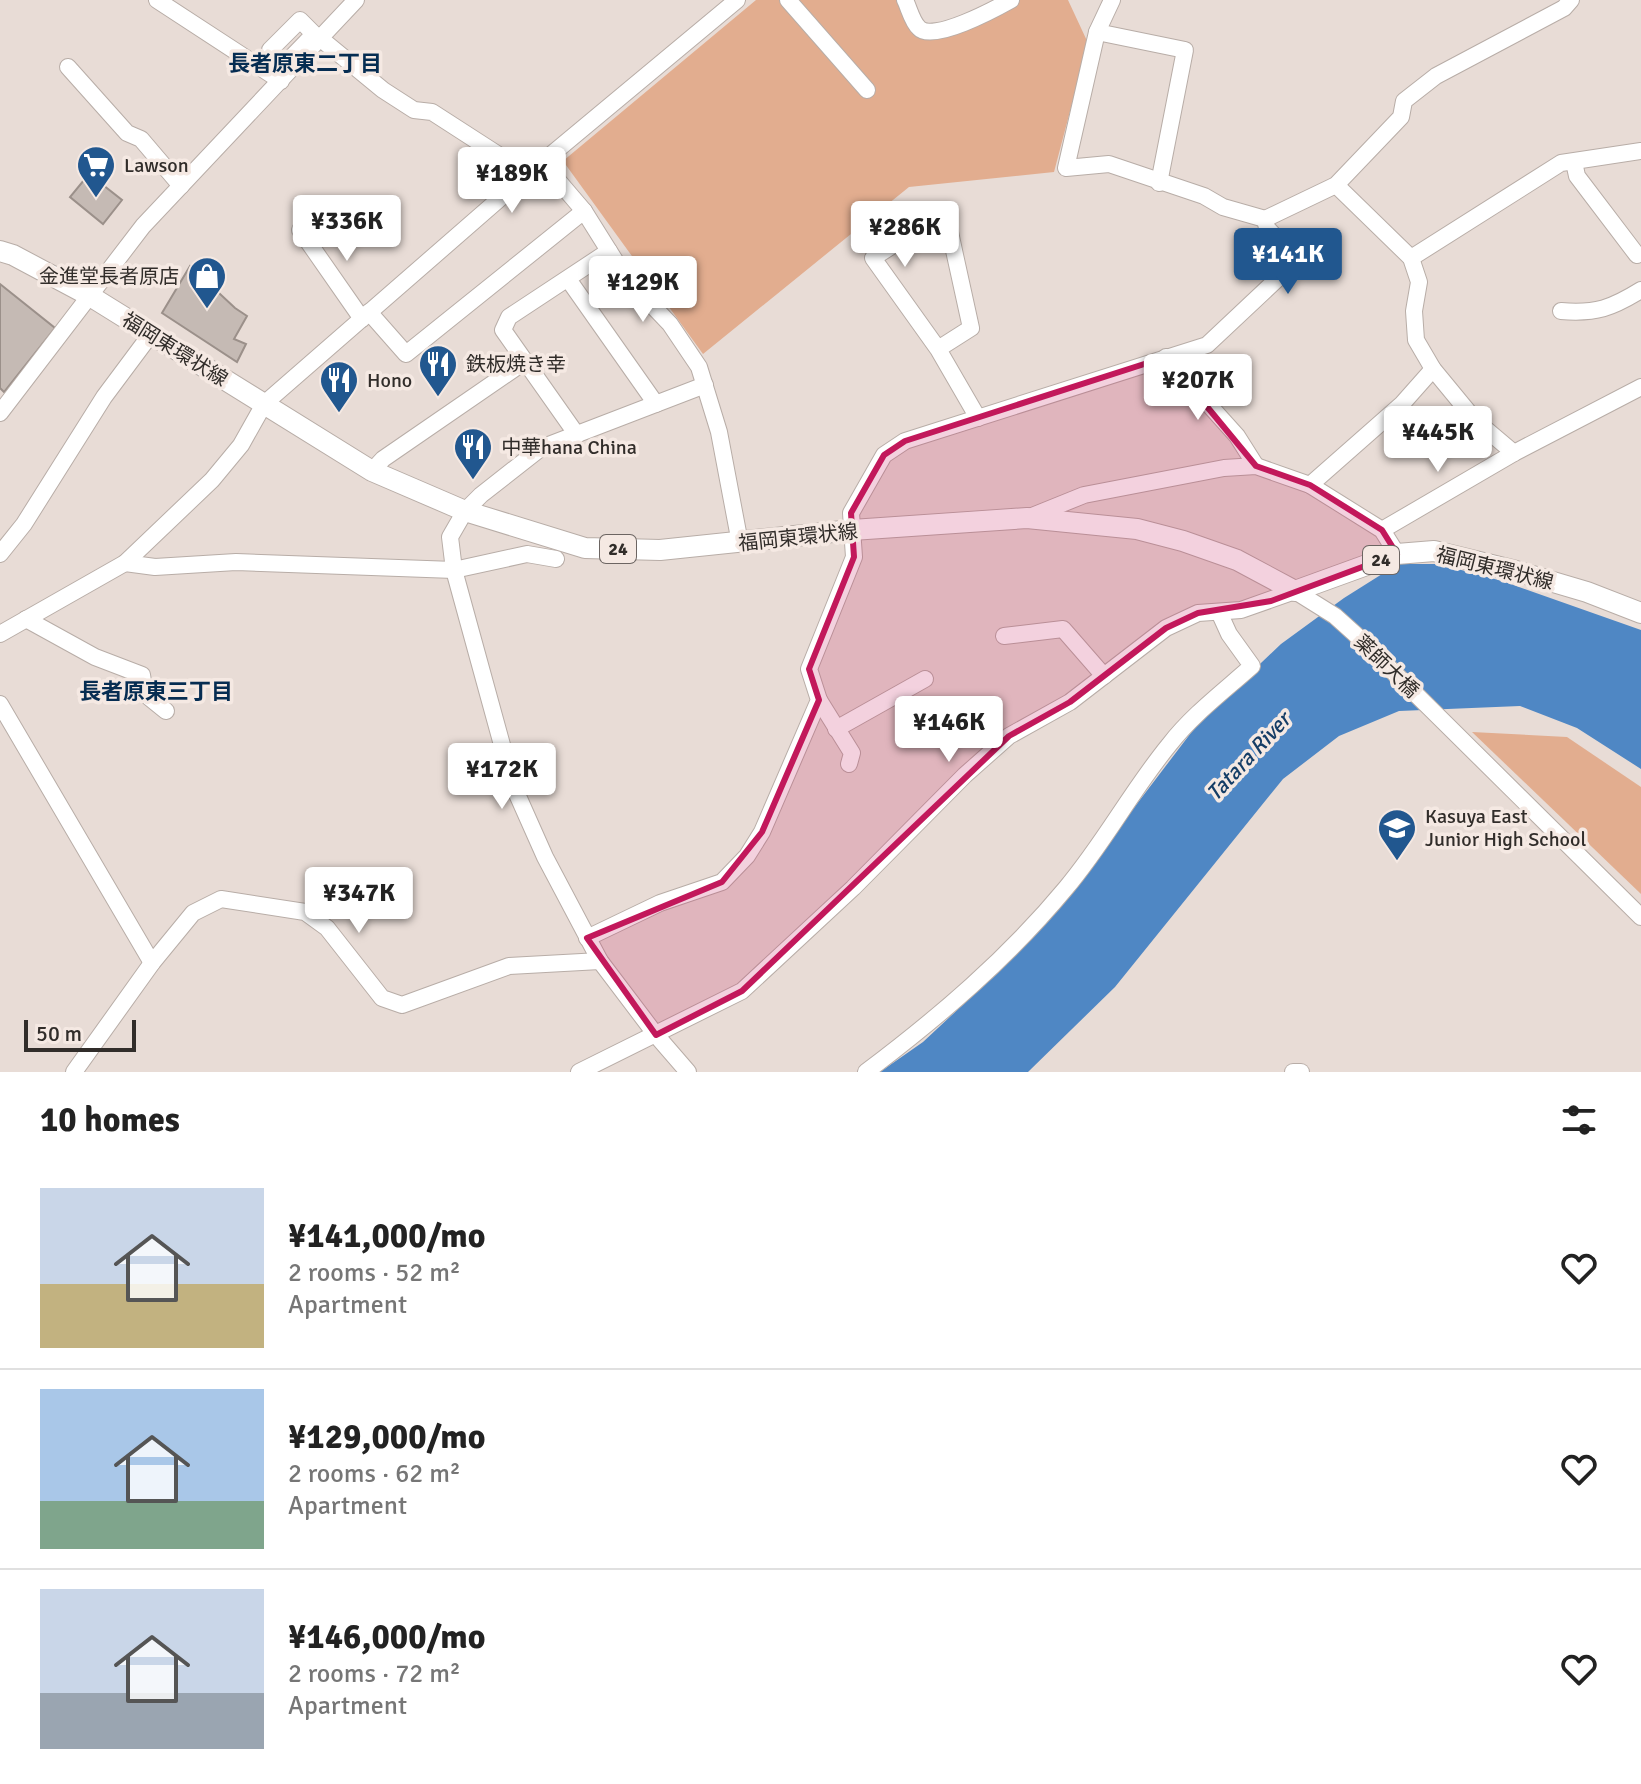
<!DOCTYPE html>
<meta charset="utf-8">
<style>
body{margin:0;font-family:Signika,"Noto Sans JP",sans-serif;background:#f6f6f6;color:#222;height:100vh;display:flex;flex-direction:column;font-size:30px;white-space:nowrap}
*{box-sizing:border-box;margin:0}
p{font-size:26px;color:#767676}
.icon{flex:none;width:44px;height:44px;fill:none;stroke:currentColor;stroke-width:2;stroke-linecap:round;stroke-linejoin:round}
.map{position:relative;height:1072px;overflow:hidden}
.drawer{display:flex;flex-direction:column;background:#fff;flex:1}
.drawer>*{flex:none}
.scale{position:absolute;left:24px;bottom:20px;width:112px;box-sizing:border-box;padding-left:8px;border:4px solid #312d2a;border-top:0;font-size:22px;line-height:28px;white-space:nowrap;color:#312d2a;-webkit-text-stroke:6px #f5e9e3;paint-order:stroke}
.price{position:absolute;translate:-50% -68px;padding:0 18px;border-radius:8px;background:#fff;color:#222;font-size:26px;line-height:52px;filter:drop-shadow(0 2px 4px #0008)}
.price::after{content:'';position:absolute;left:50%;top:48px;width:24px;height:18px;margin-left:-12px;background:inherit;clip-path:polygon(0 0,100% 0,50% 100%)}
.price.selected{background:#21578f;color:#fff}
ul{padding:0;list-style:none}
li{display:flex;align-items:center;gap:24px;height:200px;padding:0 40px}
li+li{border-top:2px solid #e0e0e0}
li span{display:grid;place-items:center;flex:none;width:224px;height:160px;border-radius:0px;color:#555}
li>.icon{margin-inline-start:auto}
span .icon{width:96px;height:96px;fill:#fffc;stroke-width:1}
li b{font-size:34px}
h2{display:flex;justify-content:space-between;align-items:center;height:96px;padding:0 40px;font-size:34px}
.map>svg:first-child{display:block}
.green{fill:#e2ad8f}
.water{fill:#4f87c4}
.building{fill:#c5bab4;stroke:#9b908a;stroke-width:2}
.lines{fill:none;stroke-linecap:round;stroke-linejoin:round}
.minor-casing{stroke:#b8ada7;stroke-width:18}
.major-casing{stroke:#b8ada7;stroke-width:22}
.minor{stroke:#fff;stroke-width:16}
.major{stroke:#fff;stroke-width:20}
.marked{fill:#c2185b;fill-opacity:0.2;stroke:#c2185b;stroke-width:6;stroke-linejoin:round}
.labels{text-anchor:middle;stroke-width:7;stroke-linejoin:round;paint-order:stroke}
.shield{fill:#f5e9e3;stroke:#6c6562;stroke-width:2}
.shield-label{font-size:18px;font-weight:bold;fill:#312d2a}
.poi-label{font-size:20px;fill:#312d2a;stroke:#f5e9e3;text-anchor:start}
.street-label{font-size:20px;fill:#312d2a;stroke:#f5e9e3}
.neighbourhood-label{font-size:22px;font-weight:bold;fill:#062d52;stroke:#f5e9e3}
.water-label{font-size:22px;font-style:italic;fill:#153d66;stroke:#f5e9e3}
</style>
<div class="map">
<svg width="1641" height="1072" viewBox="0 0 1641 1072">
<rect width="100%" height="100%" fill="#e8dcd6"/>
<!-- green -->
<g class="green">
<path d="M756,0H898L919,38L939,37L1017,0H1068L1088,43L1054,172L909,187L703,354L563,161Z"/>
<path d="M1472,732L1567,737L1641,787V894Z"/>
</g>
<!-- water -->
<path class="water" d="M1398,564H1439L1502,581L1641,630V769L1577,728L1520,706L1399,711L1339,736L1283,779L1115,987L1028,1072H880L923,1042L999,971L1066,897L1200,721L1281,644L1344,598Z"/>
<!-- building -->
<g class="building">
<path d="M89,174L122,200L103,224L70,197Z"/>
<path d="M190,266L235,308L247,316L234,339L246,344L237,362L162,313Z"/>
<path d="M0,284L55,328L4,392L0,388Z"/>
</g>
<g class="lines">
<defs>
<g id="minor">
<path d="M157,0L281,81"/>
<path d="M788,0L867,90"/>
<path d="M905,0C909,8 912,22 919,28C932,43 995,9 1011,0"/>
<path d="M1112,0L1097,32L1066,168L1109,164L1204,196L1223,207L1265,219"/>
<path d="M300,20L314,34L285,64L270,50Z"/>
<path d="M1097,32L1185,50L1159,183"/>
<path d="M321,39L383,90L414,110L432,112L528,174"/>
<path d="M68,67L127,133L141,139L181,186"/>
<path d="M1574,162L1577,176L1637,255"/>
<path d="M543,163L584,211L626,278L670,324L699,367L719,432L740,543"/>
<path d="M1336,185L1411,258L1419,282L1414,311L1416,340L1433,369L1475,420L1514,453"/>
<path d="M300,230L362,319"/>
<path d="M1411,258L1561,163L1641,151"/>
<path d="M568,279L656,404"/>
<path d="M1561,311C1596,314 1612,308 1641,290"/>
<path d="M369,312L406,354L584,211"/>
<path d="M938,349L971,328L948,223L929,222L873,258L938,349L978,418"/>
<path d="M1166,357L1237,436L1256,466"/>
<path d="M0,413L143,226L356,0"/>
<path d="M577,435L503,330L509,317L609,251"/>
<path d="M372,471L383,459L524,362"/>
<path d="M1310,485L1402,404L1433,369"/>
<path d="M1027,518L1084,495L1224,468L1256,466L1310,485L1382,530L1397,554"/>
<path d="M1382,530L1514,453L1641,387"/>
<path d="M0,554L24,524L104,397L151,334"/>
<path d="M125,563L155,567L236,562L454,570L527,554L556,559"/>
<path d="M26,619L95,657L142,675L145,694L166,711"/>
<path d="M0,634L125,563L212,480L241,445L264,404L528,174L737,0"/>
<path d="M1004,636L1063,629L1104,676"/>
<path d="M819,700L852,753L849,764"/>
<path d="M0,704L152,963"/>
<path d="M836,729L925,679"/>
<path d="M587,938L660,903L722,882L747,856L762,832L819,700L809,669L854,557L851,513L884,455L905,441L1207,345L1290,267L1296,259L1267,228L1265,219L1336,185L1401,117L1404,101L1436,76L1564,8L1571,0"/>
<path d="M74,1072L152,963L193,913L221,899L305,912L327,928L382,998L402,1005L509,966L600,961"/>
<path d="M579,1072L742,991L853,888L965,775L1009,736L1070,702L1166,628L1198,613L1241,610L1295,591L1335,616L1355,634L1641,917"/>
<path d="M688,1072L656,1035L600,961L545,857L513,785L454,570L450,537L465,511L481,495L541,448L705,385"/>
<path d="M866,1072C939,1017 1008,958 1066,888C1104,843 1132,790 1169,745C1192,715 1224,691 1252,666L1229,634L1219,612"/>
<path d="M1293,1072H1301"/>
</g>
<path id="major" d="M0,251L13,255L90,296L372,471L465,511L585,548L660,550L852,530L1027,518L1137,529L1183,541L1237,560L1295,591L1397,554L1434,551L1516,571L1587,592L1641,613"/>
</defs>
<!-- minor casing -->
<use href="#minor" class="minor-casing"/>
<!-- major casing -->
<use href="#major" class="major-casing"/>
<!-- minor -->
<use href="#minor" class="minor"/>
<!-- major -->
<use href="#major" class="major"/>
</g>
<!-- marked area -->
<path class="marked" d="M1166,357L1256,466L1310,485L1382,530L1397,554L1271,601L1198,613L1166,628L1070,702L1009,736L742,991L656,1035L587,938L722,882L762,832L819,700L809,669L854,557L851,513L884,455L905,441Z"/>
<!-- icons -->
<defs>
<symbol id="supermarket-pin" viewBox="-11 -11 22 30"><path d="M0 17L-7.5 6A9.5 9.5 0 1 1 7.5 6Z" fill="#21578f" stroke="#f5e9e3"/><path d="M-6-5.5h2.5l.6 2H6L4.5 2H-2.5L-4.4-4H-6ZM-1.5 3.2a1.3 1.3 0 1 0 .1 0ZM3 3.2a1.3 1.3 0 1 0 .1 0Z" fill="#fff"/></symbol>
<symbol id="shop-pin" viewBox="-11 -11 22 30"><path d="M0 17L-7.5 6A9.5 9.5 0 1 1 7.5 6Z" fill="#21578f" stroke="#f5e9e3"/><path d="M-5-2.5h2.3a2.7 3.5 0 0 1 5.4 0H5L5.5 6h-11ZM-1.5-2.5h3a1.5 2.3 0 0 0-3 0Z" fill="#fff"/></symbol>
<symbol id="restaurant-pin" viewBox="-11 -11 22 30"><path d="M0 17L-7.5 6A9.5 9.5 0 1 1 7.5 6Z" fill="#21578f" stroke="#f5e9e3"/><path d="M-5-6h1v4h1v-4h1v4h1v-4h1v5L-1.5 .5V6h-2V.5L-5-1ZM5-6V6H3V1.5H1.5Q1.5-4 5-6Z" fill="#fff"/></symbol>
<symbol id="school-pin" viewBox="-11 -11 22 30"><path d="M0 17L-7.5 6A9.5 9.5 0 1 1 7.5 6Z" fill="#21578f" stroke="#f5e9e3"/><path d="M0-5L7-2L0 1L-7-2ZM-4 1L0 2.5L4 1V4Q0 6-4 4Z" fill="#fff"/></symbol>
</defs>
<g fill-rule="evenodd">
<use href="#supermarket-pin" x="74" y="143" width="44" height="60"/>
<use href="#shop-pin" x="185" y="254" width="44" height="60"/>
<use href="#restaurant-pin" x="416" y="342" width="44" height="60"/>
<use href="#restaurant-pin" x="317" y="358" width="44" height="60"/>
<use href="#restaurant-pin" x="451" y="425" width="44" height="60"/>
<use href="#school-pin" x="1375" y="806" width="44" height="60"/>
</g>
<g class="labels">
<!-- shield labels -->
<g class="shield">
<rect x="600" y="535" width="36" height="28" rx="6"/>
<rect x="1363" y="546" width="36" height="28" rx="6"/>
</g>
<g class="shield-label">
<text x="618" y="555">24</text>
<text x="1381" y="566">24</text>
</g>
<!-- poi labels -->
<g class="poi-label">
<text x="124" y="172">Lawson</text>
<text x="179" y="283" text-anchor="end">金進堂長者原店</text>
<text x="466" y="371">鉄板焼き幸</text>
<text x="367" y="387">Hono</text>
<text x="501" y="454">中華hana China</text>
<text x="1425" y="823">Kasuya East<tspan x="1425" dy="23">Junior High School</tspan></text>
</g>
<!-- street labels -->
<g class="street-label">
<text transform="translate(175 349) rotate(32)" y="7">福岡東環状線</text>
<text transform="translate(798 537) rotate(-6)" y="7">福岡東環状線</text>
<text transform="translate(1495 568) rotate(14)" y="7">福岡東環状線</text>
<text transform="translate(1387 666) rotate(44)" y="7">薬師大橋</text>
</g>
<!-- neighbourhood labels -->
<g class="neighbourhood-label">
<text x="305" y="71">長者原東二丁目</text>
<text x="156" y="699">長者原東三丁目</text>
</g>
<!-- water labels -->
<g class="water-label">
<text transform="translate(1248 756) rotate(-47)" y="8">Tatara River</text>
</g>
</g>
</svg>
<div class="scale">50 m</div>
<b class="price" style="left:512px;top:215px">¥189K</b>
<b class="price" style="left:347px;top:263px">¥336K</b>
<b class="price" style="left:905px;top:269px">¥286K</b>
<b class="price selected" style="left:1288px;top:296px">¥141K</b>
<b class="price" style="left:643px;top:324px">¥129K</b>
<b class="price" style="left:1198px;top:422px">¥207K</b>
<b class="price" style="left:1438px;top:474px">¥445K</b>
<b class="price" style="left:949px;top:764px">¥146K</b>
<b class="price" style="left:502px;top:811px">¥172K</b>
<b class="price" style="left:359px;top:935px">¥347K</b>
</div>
<section class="drawer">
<h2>10 homes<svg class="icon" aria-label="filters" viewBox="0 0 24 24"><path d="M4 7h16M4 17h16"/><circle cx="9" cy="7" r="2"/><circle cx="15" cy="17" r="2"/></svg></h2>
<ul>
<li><span style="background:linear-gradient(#c9d6e8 60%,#c2b280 0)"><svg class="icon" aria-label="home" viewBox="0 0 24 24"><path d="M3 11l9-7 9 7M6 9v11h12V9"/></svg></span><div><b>¥141,000/mo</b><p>2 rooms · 52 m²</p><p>Apartment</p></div><svg class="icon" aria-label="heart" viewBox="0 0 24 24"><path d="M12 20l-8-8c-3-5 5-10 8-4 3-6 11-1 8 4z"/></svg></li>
<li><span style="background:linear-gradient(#a9c7e8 70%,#7fa58c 0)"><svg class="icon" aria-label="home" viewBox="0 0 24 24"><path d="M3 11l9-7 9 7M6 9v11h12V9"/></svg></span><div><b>¥129,000/mo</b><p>2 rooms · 62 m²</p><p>Apartment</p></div><svg class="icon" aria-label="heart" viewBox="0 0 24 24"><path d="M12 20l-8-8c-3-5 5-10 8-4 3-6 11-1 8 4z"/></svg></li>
<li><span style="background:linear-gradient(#c9d6e8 65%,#9aa5b1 0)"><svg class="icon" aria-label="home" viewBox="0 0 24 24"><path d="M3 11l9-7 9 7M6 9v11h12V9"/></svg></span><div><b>¥146,000/mo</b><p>2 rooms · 72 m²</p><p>Apartment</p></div><svg class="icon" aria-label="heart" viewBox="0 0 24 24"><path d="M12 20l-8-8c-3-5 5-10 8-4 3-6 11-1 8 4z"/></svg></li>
</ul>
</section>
